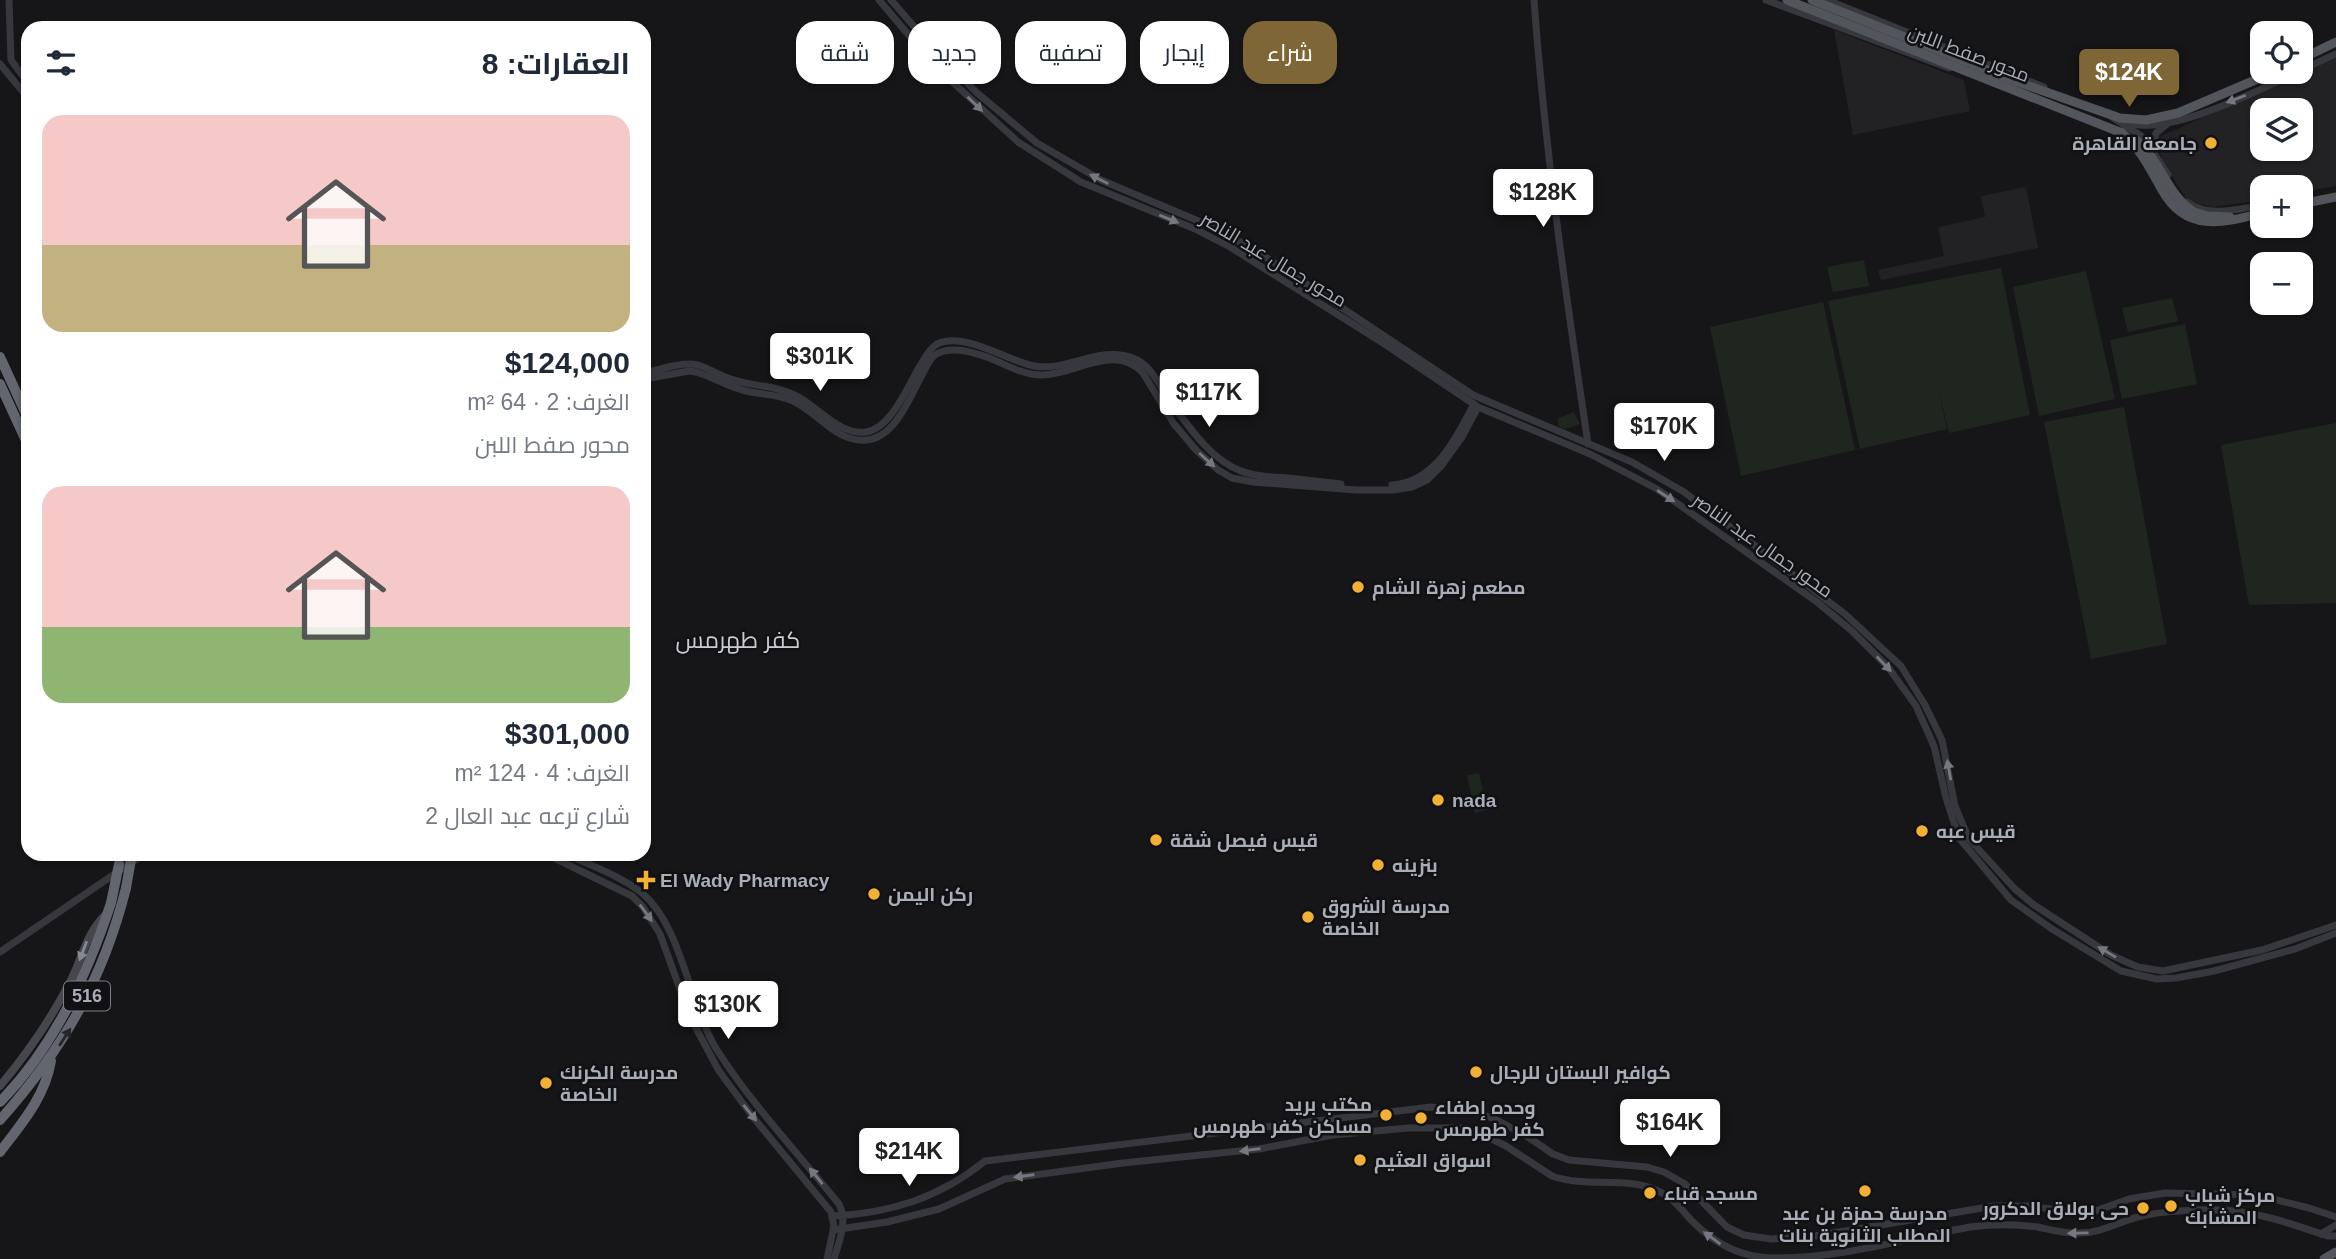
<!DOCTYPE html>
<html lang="ar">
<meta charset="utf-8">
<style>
body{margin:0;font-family:Helvetica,Cairo,sans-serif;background:#f6f6f7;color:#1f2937;direction:rtl;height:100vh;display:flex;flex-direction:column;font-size:26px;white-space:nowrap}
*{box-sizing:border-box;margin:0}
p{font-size:23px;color:#747a83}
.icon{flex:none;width:38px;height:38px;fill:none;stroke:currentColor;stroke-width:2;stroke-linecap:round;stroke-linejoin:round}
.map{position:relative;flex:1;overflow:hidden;direction:ltr}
.details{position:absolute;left:21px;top:21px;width:630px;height:840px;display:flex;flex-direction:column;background:#fff;border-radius:21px;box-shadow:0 2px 5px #0004;direction:rtl}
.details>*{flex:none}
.top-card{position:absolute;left:672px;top:21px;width:665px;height:63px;direction:rtl;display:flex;gap:14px}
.tools{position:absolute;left:2250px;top:21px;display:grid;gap:14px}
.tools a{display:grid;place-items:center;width:63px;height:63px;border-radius:14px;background:#fff;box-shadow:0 2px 5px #0004;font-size:35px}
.price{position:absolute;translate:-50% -60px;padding:0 16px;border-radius:7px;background:#fff;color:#222;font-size:23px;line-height:46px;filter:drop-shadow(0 2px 4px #0008)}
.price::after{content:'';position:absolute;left:50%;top:42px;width:21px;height:16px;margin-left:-10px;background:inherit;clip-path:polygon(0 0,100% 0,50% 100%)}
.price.active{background:#7e6636;color:#fff}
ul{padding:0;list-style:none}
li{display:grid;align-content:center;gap:14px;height:371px;padding:0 21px}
li span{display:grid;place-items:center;height:217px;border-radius:21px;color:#555}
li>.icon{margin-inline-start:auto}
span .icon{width:126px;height:126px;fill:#fffc;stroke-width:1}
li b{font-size:30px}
h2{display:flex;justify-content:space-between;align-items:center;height:84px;padding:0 21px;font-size:30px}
.chip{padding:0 24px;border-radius:21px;background:#fff;box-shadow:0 2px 5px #0004;font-size:24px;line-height:63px}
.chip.active{background:#7e6636;color:#fff}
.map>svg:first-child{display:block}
.built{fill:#222225;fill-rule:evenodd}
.green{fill:#1e261f}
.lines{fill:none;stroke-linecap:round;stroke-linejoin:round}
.tertiary{stroke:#37383d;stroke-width:7}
.secondary{stroke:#45474d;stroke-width:8}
.primary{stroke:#53555c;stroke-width:9}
.motorway{stroke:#63666e;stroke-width:10}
.primary-bridge{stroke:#53555c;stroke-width:9}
.motorway-bridge{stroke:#63666e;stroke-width:10}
.oneway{fill:#757881}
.oneway2{fill:#858993}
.oneway3{fill:#26262a}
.poi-dot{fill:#f2b134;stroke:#111113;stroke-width:2.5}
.labels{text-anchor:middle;stroke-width:5;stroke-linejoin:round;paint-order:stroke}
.shield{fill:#111113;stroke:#7b7e86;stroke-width:2}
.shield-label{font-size:18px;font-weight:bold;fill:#a8adb8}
.street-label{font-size:19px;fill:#a8adb8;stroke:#111113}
.poi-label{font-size:19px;font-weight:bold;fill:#a8adb8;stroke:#111113;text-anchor:start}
.quarter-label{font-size:23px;fill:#c9ccd4;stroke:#111113}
</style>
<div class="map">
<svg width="2336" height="1259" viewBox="0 0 2336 1259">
<rect width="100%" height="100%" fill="#161618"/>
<!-- built -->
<g class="built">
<path d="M1834,30L1964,80L1970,111L1853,135Z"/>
<path d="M2336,58V186L2301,192V187H2263V200L2213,207L2191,202L2185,197L2162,160L2157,138ZM2263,110H2301V149H2263Z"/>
<path d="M2026,187L2038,248L1881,280L1878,270L1944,256L1938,227L1985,217L1981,196Z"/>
</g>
<!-- green -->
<g class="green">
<path d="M1864,260L1869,286L1833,292L1827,267Z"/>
<path d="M2001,268L2030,415L1949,433L1937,383L1947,429L1860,449L1828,301Z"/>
<path d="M2086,271L2115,399L2039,416L2013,287Z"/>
<path d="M2172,298L2178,321L2128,332L2122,308Z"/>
<path d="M1823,302L1855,450L1741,476L1710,327Z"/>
<path d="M2185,324L2197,384L2122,399L2110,340Z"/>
<path d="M2124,407L2167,644L2091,659L2044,422Z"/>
<path d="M1574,412L1580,424L1566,429L1559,427L1557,419Z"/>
<path d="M2336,423V603L2249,605L2221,445Z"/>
<path d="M1479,773L1487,810L1475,813L1467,775Z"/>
</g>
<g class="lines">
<!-- tertiary -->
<g class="tertiary">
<path d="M9,0L11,60L28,83"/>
<path d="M879,0L935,66L1018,142L1081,182L1195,229L1230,247L1383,343L1478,407L1590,454L1657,489L1817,602L1852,631L1888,667L1916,706L1934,746L1946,798L1959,838L2011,900L2052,929L2121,971L2157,979L2176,978L2214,971L2295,949L2336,933"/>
<path d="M891,0L932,47L976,92L1037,143L1101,180L1196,220L1252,248L1473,395L1632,462L1684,492L1845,614L1901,666L1925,705L1942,740L1955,806L1966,832L1970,840L2014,888L2034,905L2111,955L2138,967L2163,971L2262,950L2336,925"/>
<path d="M1534,0C1545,149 1566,296 1588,444"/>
<path d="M1766,0L1949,68"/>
<path d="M1827,0L2044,87"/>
<path d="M0,64L28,98"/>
<path d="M2301,70L2336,54"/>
<path d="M2112,117L2144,138L2168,175"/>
<path d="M2124,123C2171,136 2254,92 2298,72"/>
<path d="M2152,150L2156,133L2166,125"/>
<path d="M2187,202C2209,218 2238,209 2263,205"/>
<path d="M644,373C659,370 676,363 691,364C703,364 714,373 725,377C748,387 774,384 797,396C818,407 840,436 866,432C892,428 908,385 921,364C925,357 930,348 937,344C964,331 1008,361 1034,366C1068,372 1099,345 1133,358C1152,365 1159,386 1170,401C1189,427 1210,459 1241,471C1256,477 1273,477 1288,478C1306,480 1324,482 1341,484"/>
<path d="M644,379L689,371L696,372C713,377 729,387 746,391C762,395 778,394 793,401C819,413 836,443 867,440C896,437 911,395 923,373C927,367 929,359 935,355C949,345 971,352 987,357C1005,364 1022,375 1042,375C1075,375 1115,342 1143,373L1174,424L1196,450L1218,470L1232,478L1253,482L1356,490H1393L1412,487L1427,480L1442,465L1462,437L1478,407"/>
<path d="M1392,485C1435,482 1456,439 1474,404"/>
<path d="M546,854L632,896L643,907L660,934L690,1017L719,1071L753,1117L831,1212L834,1226L827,1259"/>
<path d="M567,854C591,866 621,876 642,893C682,926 689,1005 717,1050C753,1106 798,1153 839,1204C848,1223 839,1241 834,1259"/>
<path d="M0,952L144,854"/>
<path d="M833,1216C891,1213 939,1198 985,1161L1431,1107L1474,1112L1495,1119L1528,1137L1553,1154L1569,1160L1647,1167L1664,1172L1685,1184L1727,1227L1744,1235L1771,1239L1815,1236L1994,1206H2029L2087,1214L2129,1199L2165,1193L2257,1195L2309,1208L2336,1217"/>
<path d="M833,1230L887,1222L939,1209L1005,1179L1123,1163L1259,1149L1333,1135L1408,1128H1460L1476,1131L1506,1146L1552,1176C1585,1188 1625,1176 1656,1190C1671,1196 1682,1210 1692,1221C1714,1243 1740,1257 1771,1258C1839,1259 1904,1239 1970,1227C1992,1224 2016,1224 2038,1227C2052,1230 2066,1234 2080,1233C2104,1233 2123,1219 2146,1215C2173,1210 2214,1208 2241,1212C2270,1216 2300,1227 2328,1236H2336"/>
<path d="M2321,1234L2336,1225"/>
</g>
<!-- secondary -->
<path class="secondary" d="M0,1086C27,1054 51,1019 70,982C82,959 86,934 105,915"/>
<!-- primary -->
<g class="primary">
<path d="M1787,0L2122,133"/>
<path d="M2301,59L2336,42"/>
<path d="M2301,204L2336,197"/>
<path d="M2194,212L2208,216L2230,217"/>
<path d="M2324,1259L2336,1252"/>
</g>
<!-- motorway -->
<g class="motorway">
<path d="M0,357L28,418"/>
<path d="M0,384L28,445"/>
<path d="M0,1102C54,1047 87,975 111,903"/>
<path d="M0,1120C63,1049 103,980 126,888"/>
<path d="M0,1152C22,1123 45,1097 51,1061"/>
</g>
<!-- primary-bridge -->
<g class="primary-bridge">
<path d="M1812,0L2012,80L2120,118L2146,120L2178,113L2274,72"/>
<path d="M2122,133C2141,149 2150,169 2162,190C2186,233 2223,223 2263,213"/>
<path d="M2136,140C2161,160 2166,194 2194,212"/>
</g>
<!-- motorway-bridge -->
<g class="motorway-bridge">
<path d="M126,888L132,854"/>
<path d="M111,903L119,864"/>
</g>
</g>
<!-- one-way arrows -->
<defs><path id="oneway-solid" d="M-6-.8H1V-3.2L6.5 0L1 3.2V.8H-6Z" transform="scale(1.75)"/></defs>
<g class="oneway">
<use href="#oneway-solid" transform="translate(2236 99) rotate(159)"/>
<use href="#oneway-solid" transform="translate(975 104) rotate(44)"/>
<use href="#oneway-solid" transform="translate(1099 179) rotate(-153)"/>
<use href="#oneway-solid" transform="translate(1169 219) rotate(22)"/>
<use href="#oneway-solid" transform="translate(1207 460) rotate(42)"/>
<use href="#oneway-solid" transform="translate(1666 496) rotate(33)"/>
<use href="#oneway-solid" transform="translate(1884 664) rotate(46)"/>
<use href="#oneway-solid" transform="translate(1949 770) rotate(-100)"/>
<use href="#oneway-solid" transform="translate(646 913) rotate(54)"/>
<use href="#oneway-solid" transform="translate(2107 952) rotate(-149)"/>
<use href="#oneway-solid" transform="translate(750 1113) rotate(51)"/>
<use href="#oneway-solid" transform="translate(1250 1150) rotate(173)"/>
<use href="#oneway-solid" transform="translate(816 1176) rotate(-129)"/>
<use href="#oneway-solid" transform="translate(1024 1176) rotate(172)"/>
<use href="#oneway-solid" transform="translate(2078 1233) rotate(179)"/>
<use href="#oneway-solid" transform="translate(1712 1238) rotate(-144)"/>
</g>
<use class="oneway2" href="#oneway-solid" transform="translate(83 951) rotate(111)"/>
<use class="oneway3" href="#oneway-solid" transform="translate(65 1037) rotate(-57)"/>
<!-- markers -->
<g class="poi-dot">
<circle cx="2211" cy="143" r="7"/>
<circle cx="1358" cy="587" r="7"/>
<circle cx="1438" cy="800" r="7"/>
<circle cx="1922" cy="831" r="7"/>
<circle cx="1156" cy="840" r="7"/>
<circle cx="1378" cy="865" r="7"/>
<path d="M642.5 869.5h7v7h7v7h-7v7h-7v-7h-7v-7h7z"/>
<circle cx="874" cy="894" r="7"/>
<circle cx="1308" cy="917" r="7"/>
<circle cx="1476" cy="1072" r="7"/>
<circle cx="546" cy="1083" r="7"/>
<circle cx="1386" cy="1115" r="7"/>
<circle cx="1421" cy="1118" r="7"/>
<circle cx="1360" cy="1160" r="7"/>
<circle cx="1865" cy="1191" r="7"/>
<circle cx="1650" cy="1193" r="7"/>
<circle cx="2171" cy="1206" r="7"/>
<circle cx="2143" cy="1208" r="7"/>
</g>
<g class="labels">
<!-- shield labels -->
<rect class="shield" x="64" y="981.5" width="46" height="29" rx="5"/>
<g class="shield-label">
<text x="87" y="1002">516</text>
</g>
<!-- street labels -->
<g class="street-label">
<text transform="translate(1969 53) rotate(21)" y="7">محور صفط اللبن</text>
<text transform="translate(1274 259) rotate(31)" y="7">محور جمال عبد الناصر</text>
<text transform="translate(1763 545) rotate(35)" y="7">محور جمال عبد الناصر</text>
</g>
<!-- poi labels -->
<g class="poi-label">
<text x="2197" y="150" text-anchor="end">جامعة القاهرة</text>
<text x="1372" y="594">مطعم زهرة الشام</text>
<text x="1452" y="807">nada</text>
<text x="1936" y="838">قيس عبه</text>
<text x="1170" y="847">قيس فيصل شقة</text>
<text x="1392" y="872">بنزينه</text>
<text x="660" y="887">El Wady Pharmacy</text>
<text x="888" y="901">ركن اليمن</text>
<text x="1322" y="913">مدرسة الشروق<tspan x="1322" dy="22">الخاصة</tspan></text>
<text x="560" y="1079">مدرسة الكرنك<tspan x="560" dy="22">الخاصة</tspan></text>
<text x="1490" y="1079">كوافير البستان للرجال</text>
<text x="1372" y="1111" text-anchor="end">مكتب بريد<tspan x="1372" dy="22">مساكن كفر طهرمس</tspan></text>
<text x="1435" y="1114">وحده إطفاء<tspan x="1435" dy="22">كفر طهرمس</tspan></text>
<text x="1374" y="1167">اسواق العثيم</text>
<text x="1664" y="1200">مسجد قباء</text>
<text x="2185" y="1202">مركز شباب<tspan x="2185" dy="22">المشابك</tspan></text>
<text x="2129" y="1215" text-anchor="end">حى بولاق الدكرور</text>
<text x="1865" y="1220" text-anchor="middle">مدرسة حمزة بن عبد<tspan x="1865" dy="22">المطلب الثانوية بنات</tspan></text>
</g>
<!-- quarter labels -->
<g class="quarter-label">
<text x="738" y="648">كفر طهرمس</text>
</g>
</g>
</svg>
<div class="tools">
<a><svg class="icon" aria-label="locate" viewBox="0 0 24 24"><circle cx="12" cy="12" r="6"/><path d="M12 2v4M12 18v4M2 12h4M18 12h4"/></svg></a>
<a><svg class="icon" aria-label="layers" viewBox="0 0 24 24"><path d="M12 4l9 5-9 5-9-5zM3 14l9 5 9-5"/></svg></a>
<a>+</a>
<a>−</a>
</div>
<b class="price active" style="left:2129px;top:109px">$124K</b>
<b class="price" style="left:1543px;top:229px">$128K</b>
<b class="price" style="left:820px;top:393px">$301K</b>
<b class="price" style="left:1209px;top:429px">$117K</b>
<b class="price" style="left:1664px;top:463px">$170K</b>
<b class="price" style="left:728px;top:1041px">$130K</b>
<b class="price" style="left:1670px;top:1159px">$164K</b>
<b class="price" style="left:909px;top:1188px">$214K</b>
<div class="top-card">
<a class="chip active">شراء</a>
<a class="chip">إيجار</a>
<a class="chip">تصفية</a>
<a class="chip">جديد</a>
<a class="chip">شقة</a>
</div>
<section class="details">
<h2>العقارات: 8<svg class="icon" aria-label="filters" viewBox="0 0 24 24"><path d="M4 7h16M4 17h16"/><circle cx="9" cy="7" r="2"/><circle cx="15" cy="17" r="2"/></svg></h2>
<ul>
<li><span style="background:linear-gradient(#f6c9c9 60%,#c2b280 0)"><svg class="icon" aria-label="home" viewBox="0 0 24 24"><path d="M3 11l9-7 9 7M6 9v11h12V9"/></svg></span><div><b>$124,000</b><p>الغرف: 2 · 64 m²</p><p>محور صفط اللبن</p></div></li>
<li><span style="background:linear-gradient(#f6c9c9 65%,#8fb573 0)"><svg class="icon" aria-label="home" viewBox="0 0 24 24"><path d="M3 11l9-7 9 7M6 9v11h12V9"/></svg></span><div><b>$301,000</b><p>الغرف: 4 · 124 m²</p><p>شارع ترعه عبد العال 2</p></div></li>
</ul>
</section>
</div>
